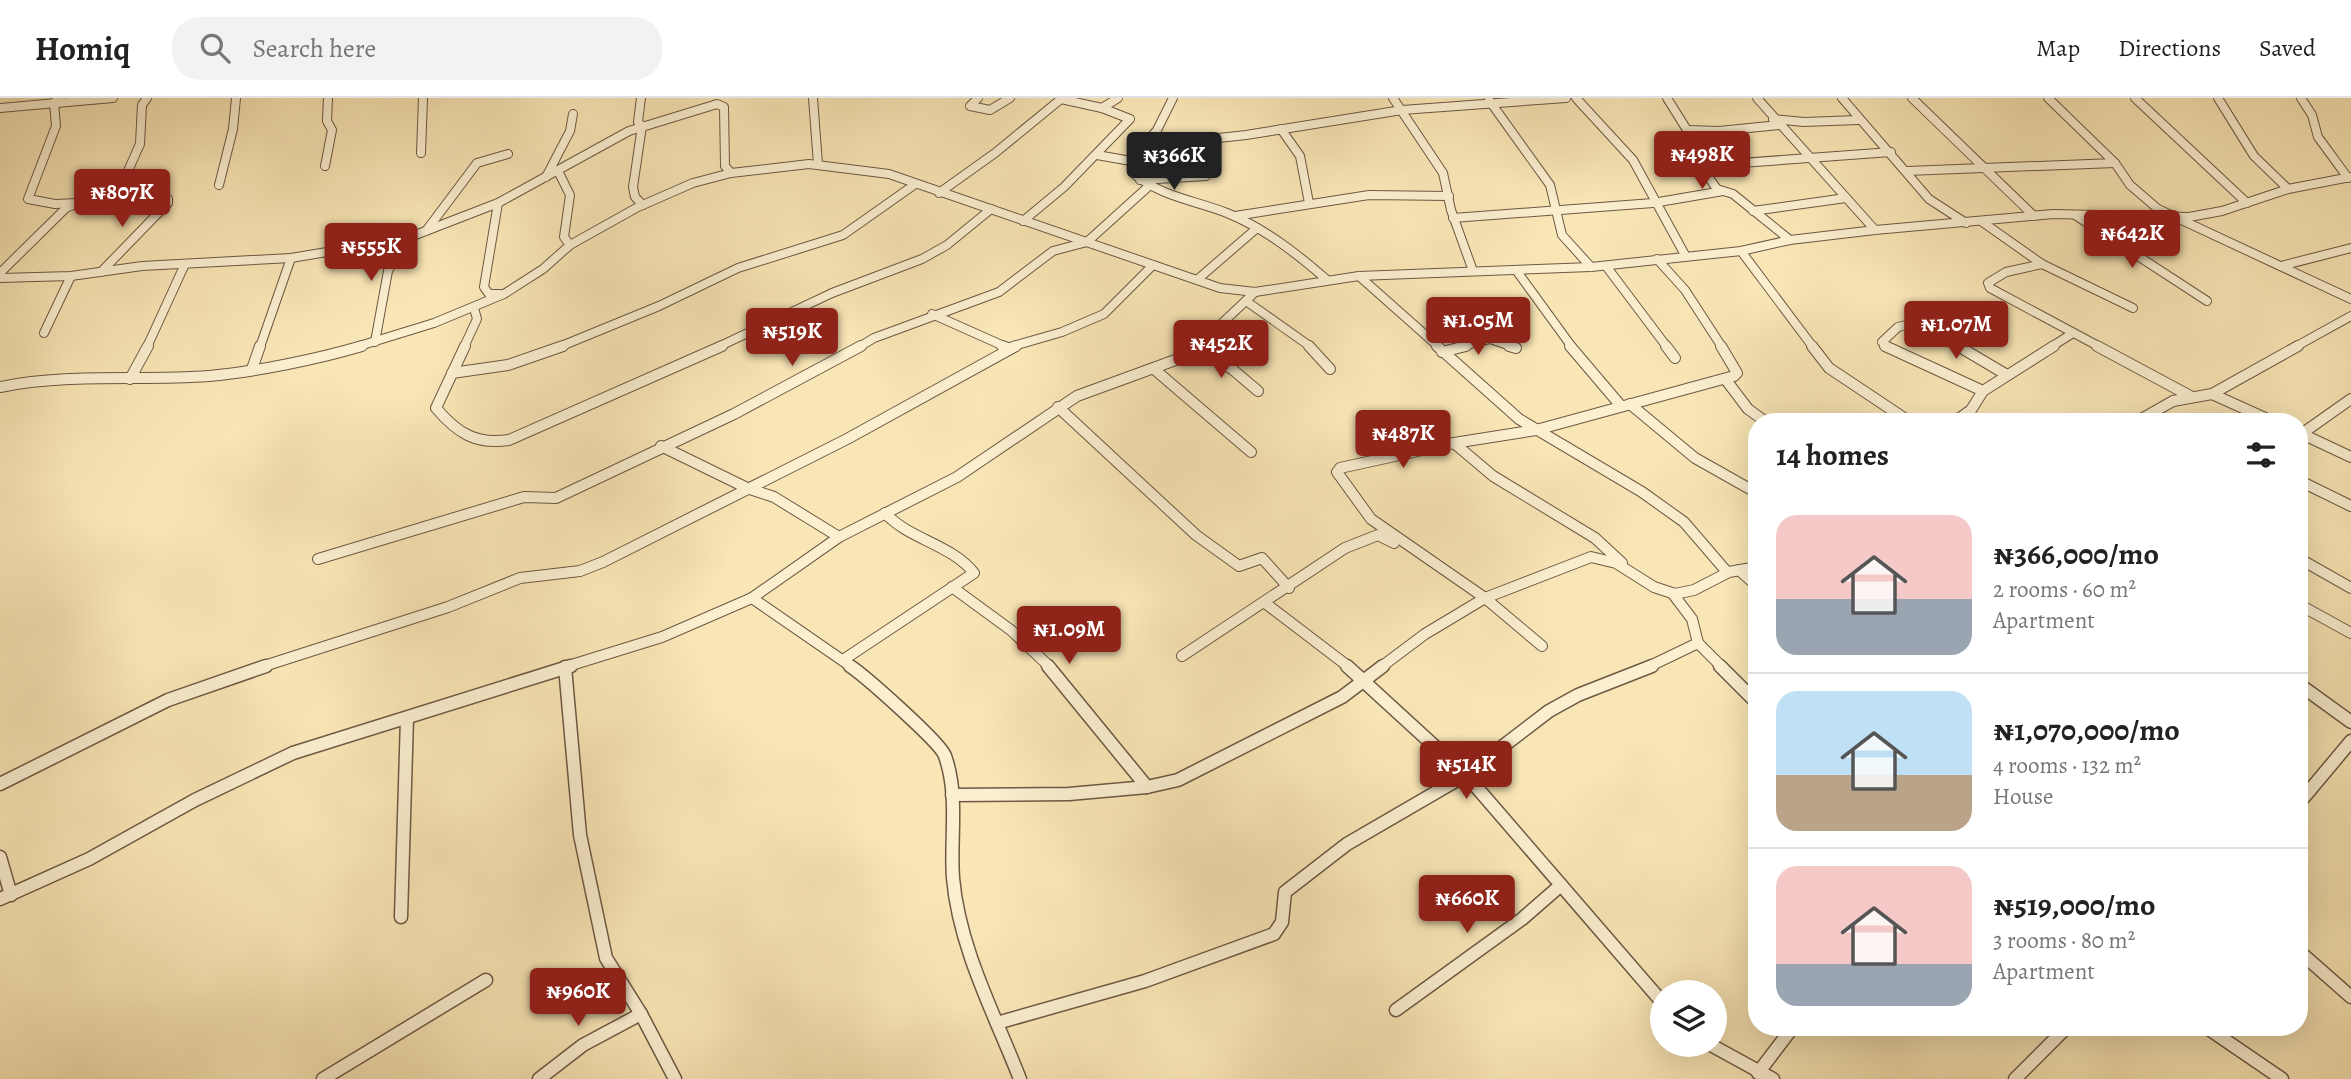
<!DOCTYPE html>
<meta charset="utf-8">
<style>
body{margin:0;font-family:Alegreya,serif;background:#f2f2f2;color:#222;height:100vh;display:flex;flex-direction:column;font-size:26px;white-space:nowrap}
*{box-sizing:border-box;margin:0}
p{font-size:23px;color:#767676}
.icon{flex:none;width:38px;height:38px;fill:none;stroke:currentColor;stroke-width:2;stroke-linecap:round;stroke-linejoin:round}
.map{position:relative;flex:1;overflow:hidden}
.details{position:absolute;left:1748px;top:315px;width:560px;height:623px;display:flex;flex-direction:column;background:#fff;border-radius:28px;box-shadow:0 7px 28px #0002}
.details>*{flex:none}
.controls{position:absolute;left:1650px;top:882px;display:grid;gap:14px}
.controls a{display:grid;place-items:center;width:77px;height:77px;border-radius:50%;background:#fff;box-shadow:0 7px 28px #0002;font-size:35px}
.price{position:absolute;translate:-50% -60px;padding:0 16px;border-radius:7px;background:#8f2418;color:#fff;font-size:23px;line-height:46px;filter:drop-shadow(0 2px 4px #0008)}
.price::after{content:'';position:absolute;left:50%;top:42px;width:21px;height:16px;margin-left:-10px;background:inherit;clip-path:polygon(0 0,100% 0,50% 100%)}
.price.current{background:#222;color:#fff}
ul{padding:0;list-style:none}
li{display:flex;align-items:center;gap:21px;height:175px;padding:0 28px}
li+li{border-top:2px solid #e0e0e0}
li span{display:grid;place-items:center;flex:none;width:196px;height:140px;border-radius:21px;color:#555}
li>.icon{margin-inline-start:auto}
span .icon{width:84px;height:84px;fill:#fffc;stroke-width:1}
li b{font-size:30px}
h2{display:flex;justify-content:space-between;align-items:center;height:84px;padding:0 28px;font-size:30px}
header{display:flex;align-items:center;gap:42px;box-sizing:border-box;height:98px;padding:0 35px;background:#fff;border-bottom:2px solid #e0e0e0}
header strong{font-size:33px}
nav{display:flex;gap:38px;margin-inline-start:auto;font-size:24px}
.search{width:490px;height:63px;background:#f2f2f2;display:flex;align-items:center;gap:18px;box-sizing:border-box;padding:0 24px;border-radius:28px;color:#767676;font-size:26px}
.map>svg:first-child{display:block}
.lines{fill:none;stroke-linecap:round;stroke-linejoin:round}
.street-far2-casing{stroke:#6d5843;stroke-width:10}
.street-far1-casing{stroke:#6d5843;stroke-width:12}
.street-casing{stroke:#6d5843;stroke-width:15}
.street-far2{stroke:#fbefd0;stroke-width:8}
.street-far1{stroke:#fbefd0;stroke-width:10}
.street{stroke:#fbefd0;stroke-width:12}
</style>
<header>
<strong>Homiq</strong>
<div class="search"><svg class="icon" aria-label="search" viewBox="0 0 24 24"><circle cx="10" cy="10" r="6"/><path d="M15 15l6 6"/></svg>Search here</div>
<nav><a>Map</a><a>Directions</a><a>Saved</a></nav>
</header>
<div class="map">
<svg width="2351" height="981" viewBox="0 0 2351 981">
<rect width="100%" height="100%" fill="#f9e6b6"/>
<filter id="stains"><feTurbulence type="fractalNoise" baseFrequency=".00286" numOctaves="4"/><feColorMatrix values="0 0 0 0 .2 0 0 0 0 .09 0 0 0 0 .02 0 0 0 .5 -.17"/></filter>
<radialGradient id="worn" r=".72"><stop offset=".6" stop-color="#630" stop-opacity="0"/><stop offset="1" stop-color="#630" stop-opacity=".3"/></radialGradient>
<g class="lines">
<defs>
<g id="street-far2">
<path d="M59,0L54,5L56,28L28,101L55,106L168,101V105L101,174"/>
<path d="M641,0L638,24L642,28L633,89L635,99L643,107"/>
<path d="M813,0L818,66"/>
<path d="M978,0L970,8L990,12L1010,0"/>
<path d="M1173,0L1157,32L1131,63L1133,75C1161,99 1194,102 1227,115C1264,130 1296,155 1326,181"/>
<path d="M1393,0L1443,75L1451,112L1473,173"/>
<path d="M1576,0L1633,62L1685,157"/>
<path d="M1667,0L1687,32V49L1717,91L1733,96L1790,142"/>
<path d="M1757,0L1875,132"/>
<path d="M1842,0L1929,101L1966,125"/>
<path d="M1912,0L2034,118"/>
<path d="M2048,0L2115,65L2130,87L2158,111L2351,201"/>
<path d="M2135,0L2247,105"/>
<path d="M2218,0L2254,58L2288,91"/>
<path d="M2301,0L2312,17L2318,39L2348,80"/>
<path d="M1489,2L1550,87L1562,137L1591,169"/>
<path d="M0,10L113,0"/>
<path d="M1102,10L1118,0"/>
<path d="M1773,21L1804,24L1858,22"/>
<path d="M1281,31L1300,58L1309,105"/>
<path d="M1687,32L1719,33L1779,27"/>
<path d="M1145,48L1246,37L1402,12L1566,0"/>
<path d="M421,55L423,0"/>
<path d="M1097,57L1131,63"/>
<path d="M325,68L332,32L327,23L328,0"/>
<path d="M1700,68L1891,54"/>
<path d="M558,73L570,97L564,139L570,147"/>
<path d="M1907,73L2115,65"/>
<path d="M546,79L570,33L573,16"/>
<path d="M1140,82L1206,78"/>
<path d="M219,87L233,31L236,0"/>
<path d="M939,95L995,55L1061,1L1102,10L1130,21L1064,89L1023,123"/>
<path d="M115,102L140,46L142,7L147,0"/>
<path d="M498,105L484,189L489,196H501"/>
<path d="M1753,113L1846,100"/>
<path d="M2075,117L2207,203"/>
<path d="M1235,118L1369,97L1449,98"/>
<path d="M1453,120L1653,105L1723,93"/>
<path d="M1981,123L2042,166L2133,210"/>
<path d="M426,133L477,65L508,56"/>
<path d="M1741,153L1813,249"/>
<path d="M1657,161L1685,192L1722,249"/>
<path d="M2042,166L2006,174L1988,185L1990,190L2100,249"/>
<path d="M1606,168L1667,249"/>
<path d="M2281,168L2351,150"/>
<path d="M1516,172L1572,249"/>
<path d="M0,175L66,110L75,106"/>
<path d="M1359,178L1439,249"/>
<path d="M0,180L71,178L142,168L291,160L405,141L498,105L629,33L717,6L724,9L725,68L731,75"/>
<path d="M1198,181L1257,130"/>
<path d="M1246,203L1311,249"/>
<path d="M932,216L1006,249"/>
<path d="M44,235L71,178"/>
<path d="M375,244L388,173L405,141"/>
<path d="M147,249L185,166"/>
<path d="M260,249L291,160"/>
<path d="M356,249L434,225L504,196L543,171L570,147L638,109L693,85L731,75L809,66L889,76L1220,190L1255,194L1359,178L1591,169L1741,153L1790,142L1875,132L2053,116L2189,119L2222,113L2288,91L2351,79"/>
<path d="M464,249L477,221L474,210"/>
<path d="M559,249L659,208L738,170L843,137L914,87"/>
<path d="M718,249L832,195L922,161L947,147L991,111"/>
<path d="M859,249L874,240L999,194L1053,153L1087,144L1149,88"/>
<path d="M1010,249L1062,234L1104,216L1153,167"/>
<path d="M1197,249L1255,194"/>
<path d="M1459,249L1490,241L1514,249"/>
<path d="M1887,249L1882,244L1898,229L1919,224L1961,249"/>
<path d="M2051,249L2073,235"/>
<path d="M2295,249L2351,218"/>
</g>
<g id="street-far1">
<path d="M465,248L436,310C457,335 476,347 509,342L722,248"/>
<path d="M1002,248L1008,250"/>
<path d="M1309,248L1330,271"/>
<path d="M1437,248L1519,321L1642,394L1684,424L1727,474"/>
<path d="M1509,248L1516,250"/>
<path d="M1570,248L1621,308"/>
<path d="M1666,248L1675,260"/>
<path d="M1812,248L1829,270L1910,324"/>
<path d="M1885,248L1983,293"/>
<path d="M1958,248L2007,277"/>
<path d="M2097,248L2192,299"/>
<path d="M1198,251L1232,271L1258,293"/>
<path d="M1442,254L1466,248"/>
<path d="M252,271L260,248"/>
<path d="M1154,271L1251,354"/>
<path d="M452,275L508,267L563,248"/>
<path d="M130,281L148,248"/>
<path d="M1726,282L1748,311L1766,324"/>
<path d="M0,289C68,275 139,283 209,278C255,274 318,261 362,248"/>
<path d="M2212,296L2274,324"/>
<path d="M1630,306L1695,360L1757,395"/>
<path d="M1058,309L1196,437L1239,468L1262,460L1289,490"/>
<path d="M1954,324L1971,312L1983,293L2054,248"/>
<path d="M2136,324L2173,303L2212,296L2298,248"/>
<path d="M2300,335L2351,359"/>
<path d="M2300,337L2351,301"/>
<path d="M1454,345L1493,378L1595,440L1622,465"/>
<path d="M661,348L747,390L774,399L839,439"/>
<path d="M2300,383L2351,408"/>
<path d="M318,461L524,399L556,400L734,316L861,248"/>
<path d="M2300,461L2351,490"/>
<path d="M1739,472L1757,488"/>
<path d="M952,489L1012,533L1050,569"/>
<path d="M752,500L852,569"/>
<path d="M1265,505L1349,569"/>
<path d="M2300,507L2351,535"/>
<path d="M1698,545L1722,569"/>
<path d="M1542,548L1485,500L1371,421L1337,374L1340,370L1454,345L1536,332L1734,278L1737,275L1721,248"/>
<path d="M1182,558L1345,450L1378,437L1394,445"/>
<path d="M843,562L974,475C951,446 910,442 885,415"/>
<path d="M261,569L448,509L520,480L580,473L603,464L847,341L1016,248"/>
<path d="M565,569L662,539L752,500L839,439L957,379L1077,298L1189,257L1199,248"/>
<path d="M1381,569L1425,536L1485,500L1591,459L1616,465L1654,489L1675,496L1694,492L1729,474L1757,469"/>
<path d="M1648,569L1698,545L1692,521L1673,496"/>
</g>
<g id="street">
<path d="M850,568C865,578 941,645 945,658C959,697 950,740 953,780C959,850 995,917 1020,981"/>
<path d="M1048,568L1147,689"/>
<path d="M1347,568L1466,677L1662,904"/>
<path d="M1720,568L1757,605"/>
<path d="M565,569L580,737L606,860L641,916L675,981"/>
<path d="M2300,587L2351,624"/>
<path d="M0,686L168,602L266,568"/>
<path d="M952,697L1069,696L1147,689L1178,682L1342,599L1383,568"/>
<path d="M2300,704L2351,643"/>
<path d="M0,759L11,797"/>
<path d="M0,801L89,761L195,702L293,655L571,568"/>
<path d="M401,819L407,620"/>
<path d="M2300,854L2351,899"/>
<path d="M1396,912L1522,821L1561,787"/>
<path d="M997,925L1145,883L1274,836L1282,824L1285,794L1347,746L1464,678L1549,613L1578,597L1652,568"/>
<path d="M2206,929L2282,981"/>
<path d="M1711,947L1773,981"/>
<path d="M1758,975L1793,929"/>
<path d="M323,981L486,882"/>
<path d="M539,981L583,947L641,916"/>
<path d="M2015,981L2067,929"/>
</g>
</defs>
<!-- street-far2 casing -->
<use href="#street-far2" class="street-far2-casing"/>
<!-- street-far1 casing -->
<use href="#street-far1" class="street-far1-casing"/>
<!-- street casing -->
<use href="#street" class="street-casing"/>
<!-- street-far2 -->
<use href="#street-far2" class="street-far2"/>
<!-- street-far1 -->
<use href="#street-far1" class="street-far1"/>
<!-- street -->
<use href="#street" class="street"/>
</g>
<rect width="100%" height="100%" filter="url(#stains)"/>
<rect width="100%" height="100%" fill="url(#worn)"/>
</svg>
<div class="controls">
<a><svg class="icon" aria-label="layers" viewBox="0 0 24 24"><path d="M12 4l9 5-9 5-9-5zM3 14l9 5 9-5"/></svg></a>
</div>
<b class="price" style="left:1702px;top:93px">₦498K</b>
<b class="price current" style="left:1174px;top:94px">₦366K</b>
<b class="price" style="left:122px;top:131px">₦807K</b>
<b class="price" style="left:2132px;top:172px">₦642K</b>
<b class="price" style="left:371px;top:185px">₦555K</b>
<b class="price" style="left:1478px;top:259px">₦1.05M</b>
<b class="price" style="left:1956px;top:263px">₦1.07M</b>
<b class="price" style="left:792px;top:270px">₦519K</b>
<b class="price" style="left:1221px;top:282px">₦452K</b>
<b class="price" style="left:1403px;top:372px">₦487K</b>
<b class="price" style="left:1069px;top:568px">₦1.09M</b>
<b class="price" style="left:1466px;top:703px">₦514K</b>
<b class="price" style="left:1467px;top:837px">₦660K</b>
<b class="price" style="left:578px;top:930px">₦960K</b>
<section class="details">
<h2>14 homes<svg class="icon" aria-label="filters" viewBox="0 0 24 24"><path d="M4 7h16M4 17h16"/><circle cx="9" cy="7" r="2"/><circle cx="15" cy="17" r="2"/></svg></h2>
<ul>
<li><span style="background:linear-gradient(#f6c9c9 60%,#9aa5b1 0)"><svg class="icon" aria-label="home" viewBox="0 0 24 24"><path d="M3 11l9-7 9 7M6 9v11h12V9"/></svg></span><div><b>₦366,000/mo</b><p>2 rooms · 60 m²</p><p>Apartment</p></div></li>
<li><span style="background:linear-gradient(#bfe0f5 60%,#b9a48a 0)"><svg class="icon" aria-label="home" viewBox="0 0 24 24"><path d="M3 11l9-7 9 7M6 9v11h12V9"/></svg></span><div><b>₦1,070,000/mo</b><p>4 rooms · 132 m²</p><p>House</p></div></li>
<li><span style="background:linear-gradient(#f6c9c9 70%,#9aa5b1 0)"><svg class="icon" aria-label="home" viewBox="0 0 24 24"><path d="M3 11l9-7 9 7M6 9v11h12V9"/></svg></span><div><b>₦519,000/mo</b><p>3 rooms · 80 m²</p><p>Apartment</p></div></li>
</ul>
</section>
</div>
